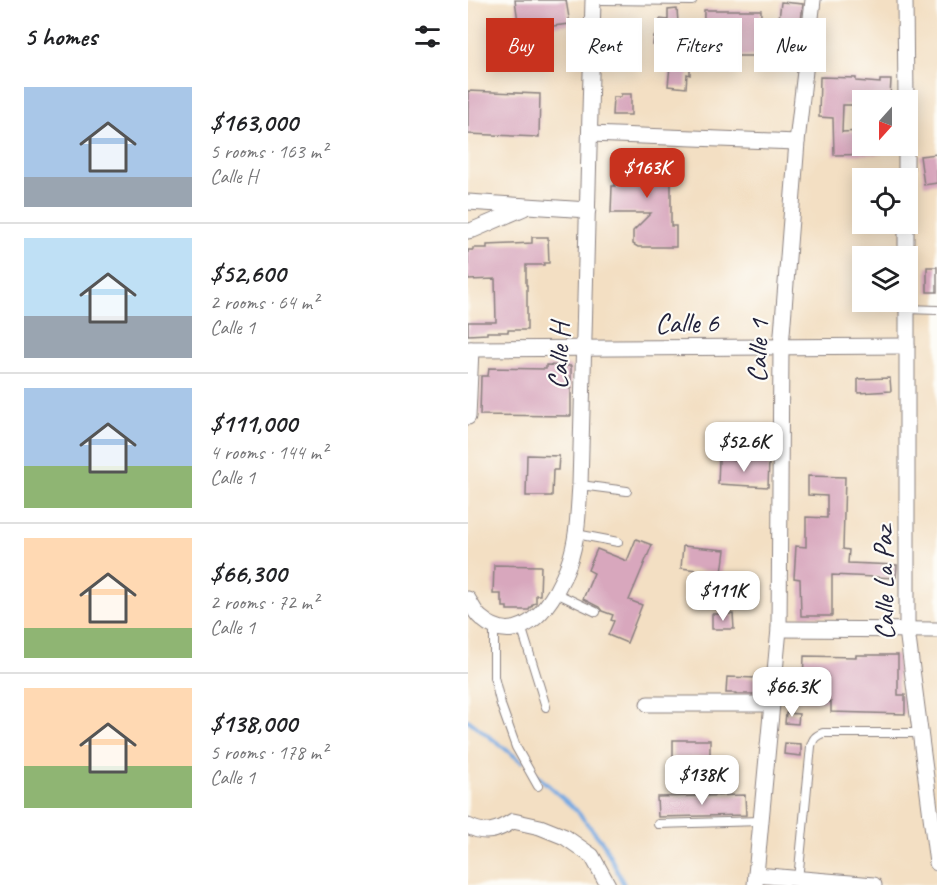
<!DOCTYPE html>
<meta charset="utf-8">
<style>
body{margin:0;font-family:Caveat,sans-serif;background:#f6f6f6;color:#202124;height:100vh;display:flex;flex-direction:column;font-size:22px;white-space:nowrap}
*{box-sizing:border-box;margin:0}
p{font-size:20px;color:#757577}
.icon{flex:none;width:33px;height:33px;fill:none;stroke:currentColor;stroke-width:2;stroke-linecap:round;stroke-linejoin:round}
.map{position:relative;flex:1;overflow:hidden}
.drawer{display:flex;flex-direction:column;background:#fff;width:468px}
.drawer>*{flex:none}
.top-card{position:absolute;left:18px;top:18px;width:360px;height:54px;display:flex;gap:12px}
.needle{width:39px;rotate:201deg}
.buttons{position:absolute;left:384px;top:90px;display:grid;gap:12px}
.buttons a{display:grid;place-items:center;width:66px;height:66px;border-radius:0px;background:#fff;box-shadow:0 3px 15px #0003;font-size:30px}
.price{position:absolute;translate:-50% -51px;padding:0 14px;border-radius:12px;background:#fff;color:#222;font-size:20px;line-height:39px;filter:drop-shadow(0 2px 3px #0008)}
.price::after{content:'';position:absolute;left:50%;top:36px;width:18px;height:14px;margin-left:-9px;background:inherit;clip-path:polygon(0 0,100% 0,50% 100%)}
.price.selected{background:#c8321e;color:#fff}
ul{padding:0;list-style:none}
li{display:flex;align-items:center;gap:18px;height:150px;padding:0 24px}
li+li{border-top:2px solid #e0e0e0}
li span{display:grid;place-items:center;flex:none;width:168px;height:120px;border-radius:0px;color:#555}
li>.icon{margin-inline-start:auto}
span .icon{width:72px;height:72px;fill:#fffc;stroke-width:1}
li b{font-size:26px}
h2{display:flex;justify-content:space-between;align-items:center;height:72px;padding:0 24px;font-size:26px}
.chip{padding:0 21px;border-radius:0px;background:#fff;box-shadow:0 3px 15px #0003;font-size:21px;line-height:54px}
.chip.selected{background:#c8321e;color:#fff}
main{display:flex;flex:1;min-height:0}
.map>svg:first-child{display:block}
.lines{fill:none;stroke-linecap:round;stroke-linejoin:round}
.stream{stroke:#75a9e2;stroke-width:4}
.building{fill:#d8a7bd}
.service-casing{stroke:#8a807f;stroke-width:10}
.minor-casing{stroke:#8a807f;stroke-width:17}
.service{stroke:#fff;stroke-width:8}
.minor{stroke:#fff;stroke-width:15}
.labels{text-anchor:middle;stroke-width:4.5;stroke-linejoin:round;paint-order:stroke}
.street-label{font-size:28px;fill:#22223b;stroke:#fdfcf7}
</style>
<main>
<section class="drawer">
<h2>5 homes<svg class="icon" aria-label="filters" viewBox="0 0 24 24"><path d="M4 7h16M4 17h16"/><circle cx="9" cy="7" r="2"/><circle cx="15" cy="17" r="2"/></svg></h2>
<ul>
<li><span style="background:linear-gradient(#a9c7e8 75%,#9aa5b1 0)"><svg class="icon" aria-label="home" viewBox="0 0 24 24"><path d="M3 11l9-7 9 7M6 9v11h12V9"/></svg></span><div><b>$163,000</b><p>5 rooms · 163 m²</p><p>Calle H</p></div></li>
<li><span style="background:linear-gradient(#bfe0f5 65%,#9aa5b1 0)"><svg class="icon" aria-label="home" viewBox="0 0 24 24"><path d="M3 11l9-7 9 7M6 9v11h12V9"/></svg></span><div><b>$52,600</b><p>2 rooms · 64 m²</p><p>Calle 1</p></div></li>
<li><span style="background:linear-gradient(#a9c7e8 65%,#8fb573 0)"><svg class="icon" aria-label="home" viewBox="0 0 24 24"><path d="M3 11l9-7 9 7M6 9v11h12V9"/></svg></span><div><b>$111,000</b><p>4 rooms · 144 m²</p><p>Calle 1</p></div></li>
<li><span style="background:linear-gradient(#ffd9b3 75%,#8fb573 0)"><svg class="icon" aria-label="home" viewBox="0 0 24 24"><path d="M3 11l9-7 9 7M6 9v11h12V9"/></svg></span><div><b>$66,300</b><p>2 rooms · 72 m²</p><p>Calle 1</p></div></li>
<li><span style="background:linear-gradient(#ffd9b3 65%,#8fb573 0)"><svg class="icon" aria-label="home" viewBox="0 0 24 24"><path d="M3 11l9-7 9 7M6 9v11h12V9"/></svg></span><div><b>$138,000</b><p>5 rooms · 178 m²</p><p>Calle 1</p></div></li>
</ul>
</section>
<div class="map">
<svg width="469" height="885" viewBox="0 0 469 885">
<rect width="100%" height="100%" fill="#fdfcf7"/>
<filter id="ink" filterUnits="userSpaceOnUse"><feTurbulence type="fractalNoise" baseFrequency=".0167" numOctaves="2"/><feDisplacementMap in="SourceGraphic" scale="12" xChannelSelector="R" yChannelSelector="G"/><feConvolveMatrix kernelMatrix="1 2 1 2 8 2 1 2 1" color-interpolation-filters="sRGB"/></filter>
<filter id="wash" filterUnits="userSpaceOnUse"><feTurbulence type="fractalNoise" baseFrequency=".008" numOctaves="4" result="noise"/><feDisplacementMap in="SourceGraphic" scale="24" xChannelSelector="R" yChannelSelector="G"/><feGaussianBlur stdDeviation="1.35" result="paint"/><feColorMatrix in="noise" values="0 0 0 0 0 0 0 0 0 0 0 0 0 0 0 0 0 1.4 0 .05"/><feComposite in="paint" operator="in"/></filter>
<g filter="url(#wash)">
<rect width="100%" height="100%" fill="#f3dfc3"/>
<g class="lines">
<!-- stream -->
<g class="stream">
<path d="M0,720L54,762"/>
<path d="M64,771L108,810L136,844L156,885"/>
</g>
</g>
<g id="blocks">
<!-- building -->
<g class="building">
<path d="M47,0H98L102,24L67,28L69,41L53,43Z"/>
<path d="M313,2L335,4L329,56L307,54Z"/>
<path d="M209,9L211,37L214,38L212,65H222V75L219,74L218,88L200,86L204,46L185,45L186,36L192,37V33L190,32L192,19L200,20V10Z"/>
<path d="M236,10H293L292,56H266L265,67L235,66Z"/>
<path d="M352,77L388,78V81L412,83V80H423L422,97L394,95V105H375L374,132L394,131V146H413L414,154L366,155L365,118L351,117Z"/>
<path d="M0,91L72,94L71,137L0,134Z"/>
<path d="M153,94H163V115H144L145,97H153Z"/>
<path d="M469,154V183L456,185L452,156Z"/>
<path d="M147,159L210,160L209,182L203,181V226H208V247H170L165,244V231L183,213H143L144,186H147Z"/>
<path d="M64,237H80L81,263H76V265H58V285H59V330H40V332H19V334L0,335V322H28L27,279L0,280V250H5V248H19V245L64,243Z"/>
<rect x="459" y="267" width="10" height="25"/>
<path d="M78,365L103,366V416L12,415L13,376H20L21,368L78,369Z"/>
<path d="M422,378L423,391L390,393V379Z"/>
<path d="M59,455L91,456L90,470H85L84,496H58Z"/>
<path d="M251,459L301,461L300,487L250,484Z"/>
<path d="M340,476L377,477L375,549L381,550L380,563L429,565L428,578L364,575V616H333L332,579L326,578L328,546L338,547V517L359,518V496L340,495Z"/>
<path d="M168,539L184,545L161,600L174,605L159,643L140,635L146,621L143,620L145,615L134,611L131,607L115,599L126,573L120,570L129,549L159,561Z"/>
<path d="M215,546L257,550L254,573L213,568Z"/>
<path d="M26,565L73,566L72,595H68V603L65,604L63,607H62L61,610H39V607H35V602H33V594H25Z"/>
<path d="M244,614H265L266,629H244Z"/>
<path d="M388,655H430V695H437V714L363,712V702L329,700V683H335L336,656L388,657Z"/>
<path d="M259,677L289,678V694H267L268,693H258Z"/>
<path d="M318,713L331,714L330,724L317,723Z"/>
<path d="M205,740H242V757L205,758Z"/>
<path d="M317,743L333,744V756L316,754Z"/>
<path d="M277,795L278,815L190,817L189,797Z"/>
</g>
</g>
</g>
<g filter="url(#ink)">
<use href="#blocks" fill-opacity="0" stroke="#8a807f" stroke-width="1.5"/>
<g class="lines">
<defs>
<g id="service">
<path d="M134,0L224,1"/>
<path d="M439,309L469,310"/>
<path d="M112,485L159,491"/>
<path d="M108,534L150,542"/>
<path d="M88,593L128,612"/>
<path d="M53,626L78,707"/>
<path d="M26,627V677L33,705L48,747L70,786"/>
<path d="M190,824L293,821"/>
<path d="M330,880L343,746C345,739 347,736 355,733H452"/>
</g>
<g id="minor">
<path d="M437,0L438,100"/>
<path d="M122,134L329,142"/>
<path d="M438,146V178"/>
<path d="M0,202L120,210"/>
<path d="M438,224V256"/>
<path d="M0,231L5,230L56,208"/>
<path d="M439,302V630L469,863"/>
<path d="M0,349L439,346"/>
<path d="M0,417L3,349"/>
<path d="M0,599C4,605 7,613 13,618C54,654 89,598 101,563C110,538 110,512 112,485L125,0"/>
<path d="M311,629L469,630"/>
<path d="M180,704H304"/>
<path d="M0,826C17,835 29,831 45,821L72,827L97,837L124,856L140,885"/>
<path d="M288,875L406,885"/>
<path d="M287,885L311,629L313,347L329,142L345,0"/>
</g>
</defs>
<!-- service casing -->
<use href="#service" class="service-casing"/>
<!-- minor casing -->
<use href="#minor" class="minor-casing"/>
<!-- service -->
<use href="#service" class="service"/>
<!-- minor -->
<use href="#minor" class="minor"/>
</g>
</g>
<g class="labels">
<!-- street labels -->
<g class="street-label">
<text x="219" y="332">Calle 6</text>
<text transform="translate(289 351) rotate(-88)" y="10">Calle 1</text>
<text transform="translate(90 356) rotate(-88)" y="10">Calle H</text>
<text transform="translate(415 583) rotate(-91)" y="10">Calle La Paz</text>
</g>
</g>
</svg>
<div class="buttons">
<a><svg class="needle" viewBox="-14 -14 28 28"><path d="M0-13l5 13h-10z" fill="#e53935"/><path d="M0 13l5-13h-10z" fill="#757577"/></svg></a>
<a><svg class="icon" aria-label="locate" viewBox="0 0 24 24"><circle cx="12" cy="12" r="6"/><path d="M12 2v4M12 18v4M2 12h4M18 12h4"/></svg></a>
<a><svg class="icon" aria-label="layers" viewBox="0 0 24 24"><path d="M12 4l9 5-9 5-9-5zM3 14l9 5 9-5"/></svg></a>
</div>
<b class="price selected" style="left:179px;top:199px">$163K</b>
<b class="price" style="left:276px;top:473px">$52.6K</b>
<b class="price" style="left:255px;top:622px">$111K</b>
<b class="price" style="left:324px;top:718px">$66.3K</b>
<b class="price" style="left:234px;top:806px">$138K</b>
<div class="top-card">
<a class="chip selected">Buy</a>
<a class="chip">Rent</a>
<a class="chip">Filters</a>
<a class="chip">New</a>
</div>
</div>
</main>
